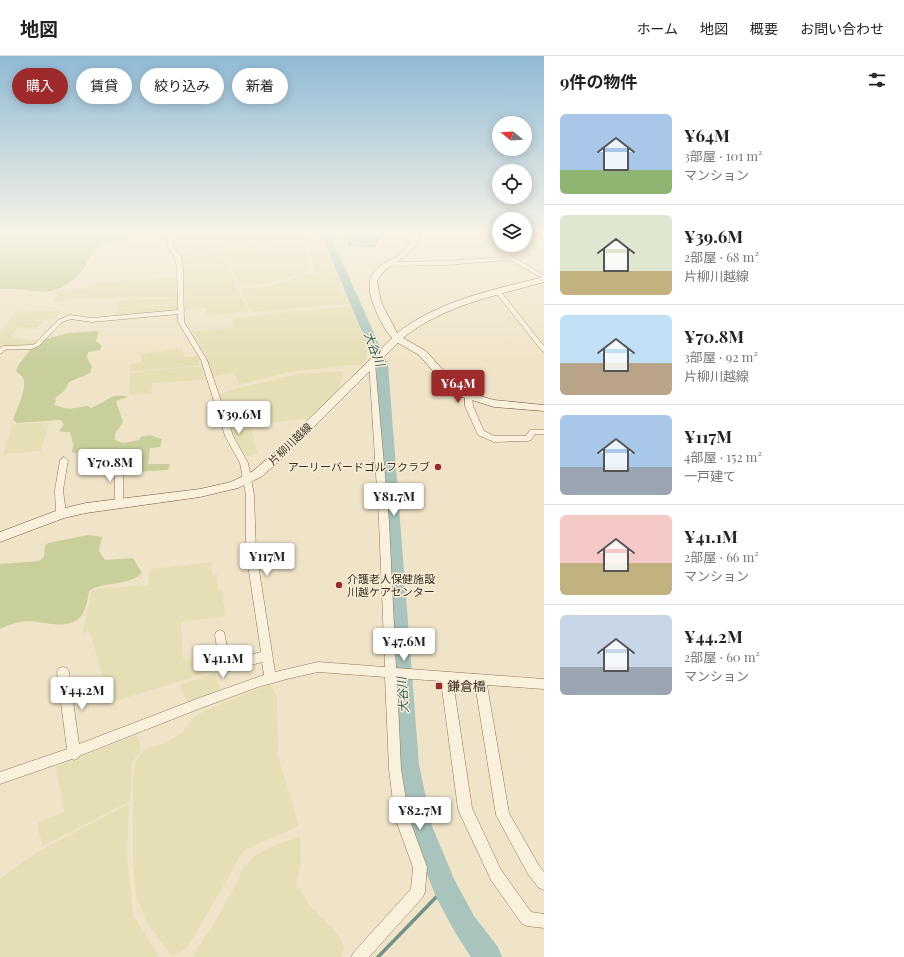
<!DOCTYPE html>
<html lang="ja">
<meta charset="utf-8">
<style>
body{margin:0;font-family:"Playfair Display","Noto Sans JP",serif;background:#f6f6f6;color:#222;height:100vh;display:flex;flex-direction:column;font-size:15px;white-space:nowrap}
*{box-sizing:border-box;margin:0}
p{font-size:13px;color:#767676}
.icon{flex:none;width:22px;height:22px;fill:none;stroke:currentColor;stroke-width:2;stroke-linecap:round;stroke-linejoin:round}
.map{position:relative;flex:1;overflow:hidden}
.panel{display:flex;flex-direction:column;background:#fff;width:360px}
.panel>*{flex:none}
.hud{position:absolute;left:12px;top:12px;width:380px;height:36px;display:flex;gap:8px}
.needle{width:26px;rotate:288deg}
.fabs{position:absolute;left:492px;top:60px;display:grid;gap:8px}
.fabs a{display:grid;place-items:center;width:40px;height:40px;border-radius:50%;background:#fff;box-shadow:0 2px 10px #0003;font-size:20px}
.price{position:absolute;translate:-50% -34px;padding:0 9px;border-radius:4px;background:#fff;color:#222;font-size:13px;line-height:26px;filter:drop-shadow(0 1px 2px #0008)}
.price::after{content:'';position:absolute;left:50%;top:24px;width:12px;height:9px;margin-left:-6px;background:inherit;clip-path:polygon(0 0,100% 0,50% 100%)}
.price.current{background:#9e2a2b;color:#fff}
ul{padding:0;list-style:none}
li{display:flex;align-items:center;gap:12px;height:100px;padding:0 16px}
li+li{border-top:1px solid #e0e0e0}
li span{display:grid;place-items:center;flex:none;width:112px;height:80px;border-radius:6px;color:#555}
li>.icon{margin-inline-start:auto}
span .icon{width:48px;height:48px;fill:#fffc;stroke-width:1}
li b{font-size:17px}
h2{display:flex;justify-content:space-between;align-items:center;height:48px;padding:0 16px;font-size:17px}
.chip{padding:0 14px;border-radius:18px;background:#fff;box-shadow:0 2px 10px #0003;font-size:14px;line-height:36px}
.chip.current{background:#9e2a2b;color:#fff}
header{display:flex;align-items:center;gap:24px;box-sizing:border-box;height:56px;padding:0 20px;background:#fff;border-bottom:1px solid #e0e0e0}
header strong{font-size:19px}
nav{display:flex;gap:22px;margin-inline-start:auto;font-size:14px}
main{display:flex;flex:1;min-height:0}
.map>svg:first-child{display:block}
.farmland{fill:#e6deb5}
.green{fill:#c9cf9b}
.water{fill:#a9c4bc;stroke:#6f938a}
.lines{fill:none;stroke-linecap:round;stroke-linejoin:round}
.stream{stroke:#6f938a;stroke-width:3.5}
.river{fill:#a9c4bc;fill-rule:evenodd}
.street-casing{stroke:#8d765c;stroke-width:1}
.secondary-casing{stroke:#6f573f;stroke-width:1}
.street{fill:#faf1dc;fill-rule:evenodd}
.secondary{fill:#faf1dc;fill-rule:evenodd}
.poi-dot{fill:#9e2a2b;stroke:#f7eed8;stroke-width:1.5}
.labels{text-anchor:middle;stroke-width:3;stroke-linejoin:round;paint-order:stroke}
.street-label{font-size:11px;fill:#3d2e20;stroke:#f7eed8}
.poi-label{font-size:11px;fill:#3d2e20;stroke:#f7eed8;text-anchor:end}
.water-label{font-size:12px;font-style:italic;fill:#2f5d5a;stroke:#f7eed8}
.near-poi-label{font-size:13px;fill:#3d2e20;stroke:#f7eed8;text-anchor:start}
</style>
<header>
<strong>地図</strong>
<nav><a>ホーム</a><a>地図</a><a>概要</a><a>お問い合わせ</a></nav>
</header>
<main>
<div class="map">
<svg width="544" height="901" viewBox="0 0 544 901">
<rect width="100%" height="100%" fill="#f0e4c8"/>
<!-- farmland -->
<g class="farmland">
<path d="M176,178H318L319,182L244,187L218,195L179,201L174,193L172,185Z"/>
<path d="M320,184L349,248L252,256L240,231H265L315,217L313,203L301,185Z"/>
<path d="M272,185H298L306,195L312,215L297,218L262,229L239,227L227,204L219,197L249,188Z"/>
<path d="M529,186L544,193V200L517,189H525V187Z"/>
<path d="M217,197L227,207L233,219L236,232L249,255L207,261L205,252L186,253L181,202Z"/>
<path d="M176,221V241L77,243L53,246L59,234L87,233L89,228Z"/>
<path d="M177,242V248L117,252L119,245Z"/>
<path d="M177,249V254L115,260L117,253Z"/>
<path d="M350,250L362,277L367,292L366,304L361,308L288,316L239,329L233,316L213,320L206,299L192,276L233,271L232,262Z"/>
<path d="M48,254V255H60L57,263L9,265L15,256Z"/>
<path d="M9,265H44L36,273L18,272L10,281L39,285L32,291L0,289V273H3Z"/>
<path d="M182,292L185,301L197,300L200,309L130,316L131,308L142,306L141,298Z"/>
<path d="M191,311H201L205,324L152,327L151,338H129L130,317Z"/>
<path d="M344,315L339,332L309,362L280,366H249L258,398L246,401L230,373L219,339L234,333L299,318Z"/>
<path d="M49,367L41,395L3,398L13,368Z"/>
<path d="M211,506L212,519L217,518L218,535L222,534L225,560L181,566L183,604L219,599L221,608L218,613L110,647L90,576L82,577L92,535L97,533L148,529L150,513Z"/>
<path d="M215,617L220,634L188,647L180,629Z"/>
<path d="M270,628L277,641L278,699L299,770L243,795L196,877L185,893L173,901L149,870L136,842L133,802V723L135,706L144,694L169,685L182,677L192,663L204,655Z"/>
<path d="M137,679L141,693L132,707L130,745L43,790L38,773V766L64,756L56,710Z"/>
<path d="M129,748L127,798L133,859L159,901H0V823L37,796Z"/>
<path d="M300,780L301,805L297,823V830L311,851L338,878L344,891L342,901H195L193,898L212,871L231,838L243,812L255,800L276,789Z"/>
</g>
<!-- green -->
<g class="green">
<path d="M0,178H118L124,184L100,188C91,196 88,207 81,216C52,247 35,231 0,233Z"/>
<path d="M99,275L96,285L102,290L100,294L88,296L87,302L92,311L90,317L69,326L64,335L55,342L56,345L54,349L68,353L88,350L91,352C106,347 110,336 128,341L116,345L123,366L115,378V384L123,387L139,384L141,381L149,379L162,383L160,391L150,392L148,408H170L168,414L132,416L127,413V399C111,388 89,402 72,396L73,388L70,376H61L59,374L64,369L61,364L17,367L13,364C16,354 28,331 23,322C22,320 18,317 16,315L19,308L30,294L40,289L45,283L69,277Z"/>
<path d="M88,479L102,481L99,495L105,504L133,502L142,517C125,532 105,524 89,535C88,543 85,558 78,563C64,574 42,565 26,565C18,566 7,569 0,573V508L39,505L44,501L45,490L48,487Z"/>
</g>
<!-- water -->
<path class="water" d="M351,179L378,182L375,191L348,189Z"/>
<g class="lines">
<!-- stream -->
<path class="stream" d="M378,901L445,832"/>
<!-- river -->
<path class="river" d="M321,178H330L388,309L419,709L432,770L454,823L474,860L498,891L502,901H471L456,878L436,841L408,770L397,709L376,309Z"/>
<defs>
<g id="street">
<path d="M72,178H78V179L75,181Z"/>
<path d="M169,178H174L173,190L181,201L183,212L184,266L207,304L233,380L248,407L254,439L256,495L275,616L318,606L385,611L379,465L369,307L372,305L375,307L389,465L396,612L544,623V633L487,629L509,757L538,808L544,816V834L539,832L528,818L496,759L475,628L453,626L472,752L501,814L531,856L544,858V872L527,870L522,868L491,824L460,758L458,753L441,625L397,622L401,713L409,762L427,811L425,836L423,841L369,901H351L354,896L411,833L413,811L395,762L389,713L385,621L318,616L287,623L258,631L201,652L79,700L78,702L74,704L72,703L0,728V716L67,693L57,616L59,612L63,611L67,612L69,616L79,688L199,642L264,619L262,606L226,616L222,615L220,611L215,579L216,576L220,574L224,576L230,605L261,596L246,495V439L240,407L225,380L201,304L178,266V258L92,266L71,263L62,266L39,290L32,293H7L0,298V292L3,290L31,289L35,288L58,264L70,259L92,262L178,254L177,212L175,201L167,190Z"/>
<path d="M479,178H485L513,201L544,219V223L510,204L445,209L387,210L384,208L387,206L445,205L506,201Z"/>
<path d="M535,178L544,180V184Z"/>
<path d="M497,236H501L544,290V296L542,295L497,238Z"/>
<path d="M465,338H468L472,340L473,350L484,375L495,380H526L530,374H544V378H535L531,384L528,385L494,386L478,379L465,350Z"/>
<path d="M64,401L68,404L63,434L66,458L61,461L56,458L55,434L60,404Z"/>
<path d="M119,403L123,406V447L119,450L115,447V406Z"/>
</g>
<path id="secondary" d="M413,178H421C415,203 388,204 377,225L381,246L397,277C438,245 494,233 544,221V226C495,240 444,249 403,282L426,295L454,326L470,337L494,344L544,349V355L494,351L462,341L447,331L419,299L398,287L284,401L261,421L238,432L200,441L86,457L64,462L0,486V476L61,453L86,447L200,433L231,426L253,415L276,395L392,282C384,273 378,261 374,250C354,200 405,213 413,178Z"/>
</defs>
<!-- street casing -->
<use href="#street" class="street-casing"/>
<!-- secondary casing -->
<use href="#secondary" class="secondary-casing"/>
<!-- street -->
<use href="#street" class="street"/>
<!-- secondary -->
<use href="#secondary" class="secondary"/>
</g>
<!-- sky -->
<linearGradient id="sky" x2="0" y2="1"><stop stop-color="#8fbad6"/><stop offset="0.58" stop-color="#f8f3e6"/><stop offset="1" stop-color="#f8f3e6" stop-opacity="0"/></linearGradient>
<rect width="544" height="305" fill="url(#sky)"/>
<!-- markers -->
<g class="poi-dot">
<circle cx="438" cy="411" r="4"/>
<circle cx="339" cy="529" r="4"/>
<rect x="435" y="626" width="8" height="8" rx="2"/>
</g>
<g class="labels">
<!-- street labels -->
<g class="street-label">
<text transform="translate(290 388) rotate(-44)" y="4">片柳川越線</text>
</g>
<!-- poi labels -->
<g class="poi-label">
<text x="430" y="415">アーリーバードゴルフクラブ</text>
<text x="347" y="527" text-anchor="start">介護老人保健施設<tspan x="347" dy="13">川越ケアセンター</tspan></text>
</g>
<!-- water labels -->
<g class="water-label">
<text transform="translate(374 293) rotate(69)" y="4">大谷川</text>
<text transform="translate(403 639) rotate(-94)" y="4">大谷川</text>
</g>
<!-- near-poi labels -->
<g class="near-poi-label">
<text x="447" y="635">鎌倉橋</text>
</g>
</g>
</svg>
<div class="fabs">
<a><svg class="needle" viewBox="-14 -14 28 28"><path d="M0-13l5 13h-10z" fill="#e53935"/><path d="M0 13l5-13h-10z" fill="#767676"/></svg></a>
<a><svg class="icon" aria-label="locate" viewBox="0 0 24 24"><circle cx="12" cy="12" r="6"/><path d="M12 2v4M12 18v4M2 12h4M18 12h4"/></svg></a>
<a><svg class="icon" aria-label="layers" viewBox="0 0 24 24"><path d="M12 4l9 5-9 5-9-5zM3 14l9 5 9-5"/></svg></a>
</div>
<b class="price current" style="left:458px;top:348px">¥64M</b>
<b class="price" style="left:239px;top:379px">¥39.6M</b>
<b class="price" style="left:110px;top:427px">¥70.8M</b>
<b class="price" style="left:394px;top:461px">¥81.7M</b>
<b class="price" style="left:267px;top:521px">¥117M</b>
<b class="price" style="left:404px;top:606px">¥47.6M</b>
<b class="price" style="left:223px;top:623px">¥41.1M</b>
<b class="price" style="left:82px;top:655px">¥44.2M</b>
<b class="price" style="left:420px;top:775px">¥82.7M</b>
<div class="hud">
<a class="chip current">購入</a>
<a class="chip">賃貸</a>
<a class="chip">絞り込み</a>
<a class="chip">新着</a>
</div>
</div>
<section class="panel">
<h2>9件の物件<svg class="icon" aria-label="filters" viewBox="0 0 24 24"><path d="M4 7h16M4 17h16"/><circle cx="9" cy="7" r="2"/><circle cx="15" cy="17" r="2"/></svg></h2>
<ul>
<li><span style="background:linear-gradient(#a9c7e8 70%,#8fb573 0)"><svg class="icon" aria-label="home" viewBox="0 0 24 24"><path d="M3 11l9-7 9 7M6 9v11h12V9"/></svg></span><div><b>¥64M</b><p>3部屋 · 101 m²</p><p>マンション</p></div></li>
<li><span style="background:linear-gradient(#dfe7d0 70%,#c2b280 0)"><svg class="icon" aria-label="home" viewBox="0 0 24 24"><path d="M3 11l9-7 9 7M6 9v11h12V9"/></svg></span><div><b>¥39.6M</b><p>2部屋 · 68 m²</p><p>片柳川越線</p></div></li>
<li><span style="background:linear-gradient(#bfe0f5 60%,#b9a48a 0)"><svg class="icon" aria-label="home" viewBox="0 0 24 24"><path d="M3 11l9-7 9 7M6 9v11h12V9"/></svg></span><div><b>¥70.8M</b><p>3部屋 · 92 m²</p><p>片柳川越線</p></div></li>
<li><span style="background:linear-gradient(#a9c7e8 65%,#9aa5b1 0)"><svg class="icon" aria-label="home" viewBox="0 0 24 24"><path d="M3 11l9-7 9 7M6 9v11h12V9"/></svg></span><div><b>¥117M</b><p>4部屋 · 152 m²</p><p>一戸建て</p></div></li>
<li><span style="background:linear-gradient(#f6c9c9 60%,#c2b280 0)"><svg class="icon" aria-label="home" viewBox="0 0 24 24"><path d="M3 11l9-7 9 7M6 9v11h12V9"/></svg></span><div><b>¥41.1M</b><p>2部屋 · 66 m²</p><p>マンション</p></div></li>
<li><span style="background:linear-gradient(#c9d6e8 65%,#9aa5b1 0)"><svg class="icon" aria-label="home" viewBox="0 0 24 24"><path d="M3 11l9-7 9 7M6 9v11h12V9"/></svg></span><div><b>¥44.2M</b><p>2部屋 · 60 m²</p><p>マンション</p></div></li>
</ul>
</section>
</main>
